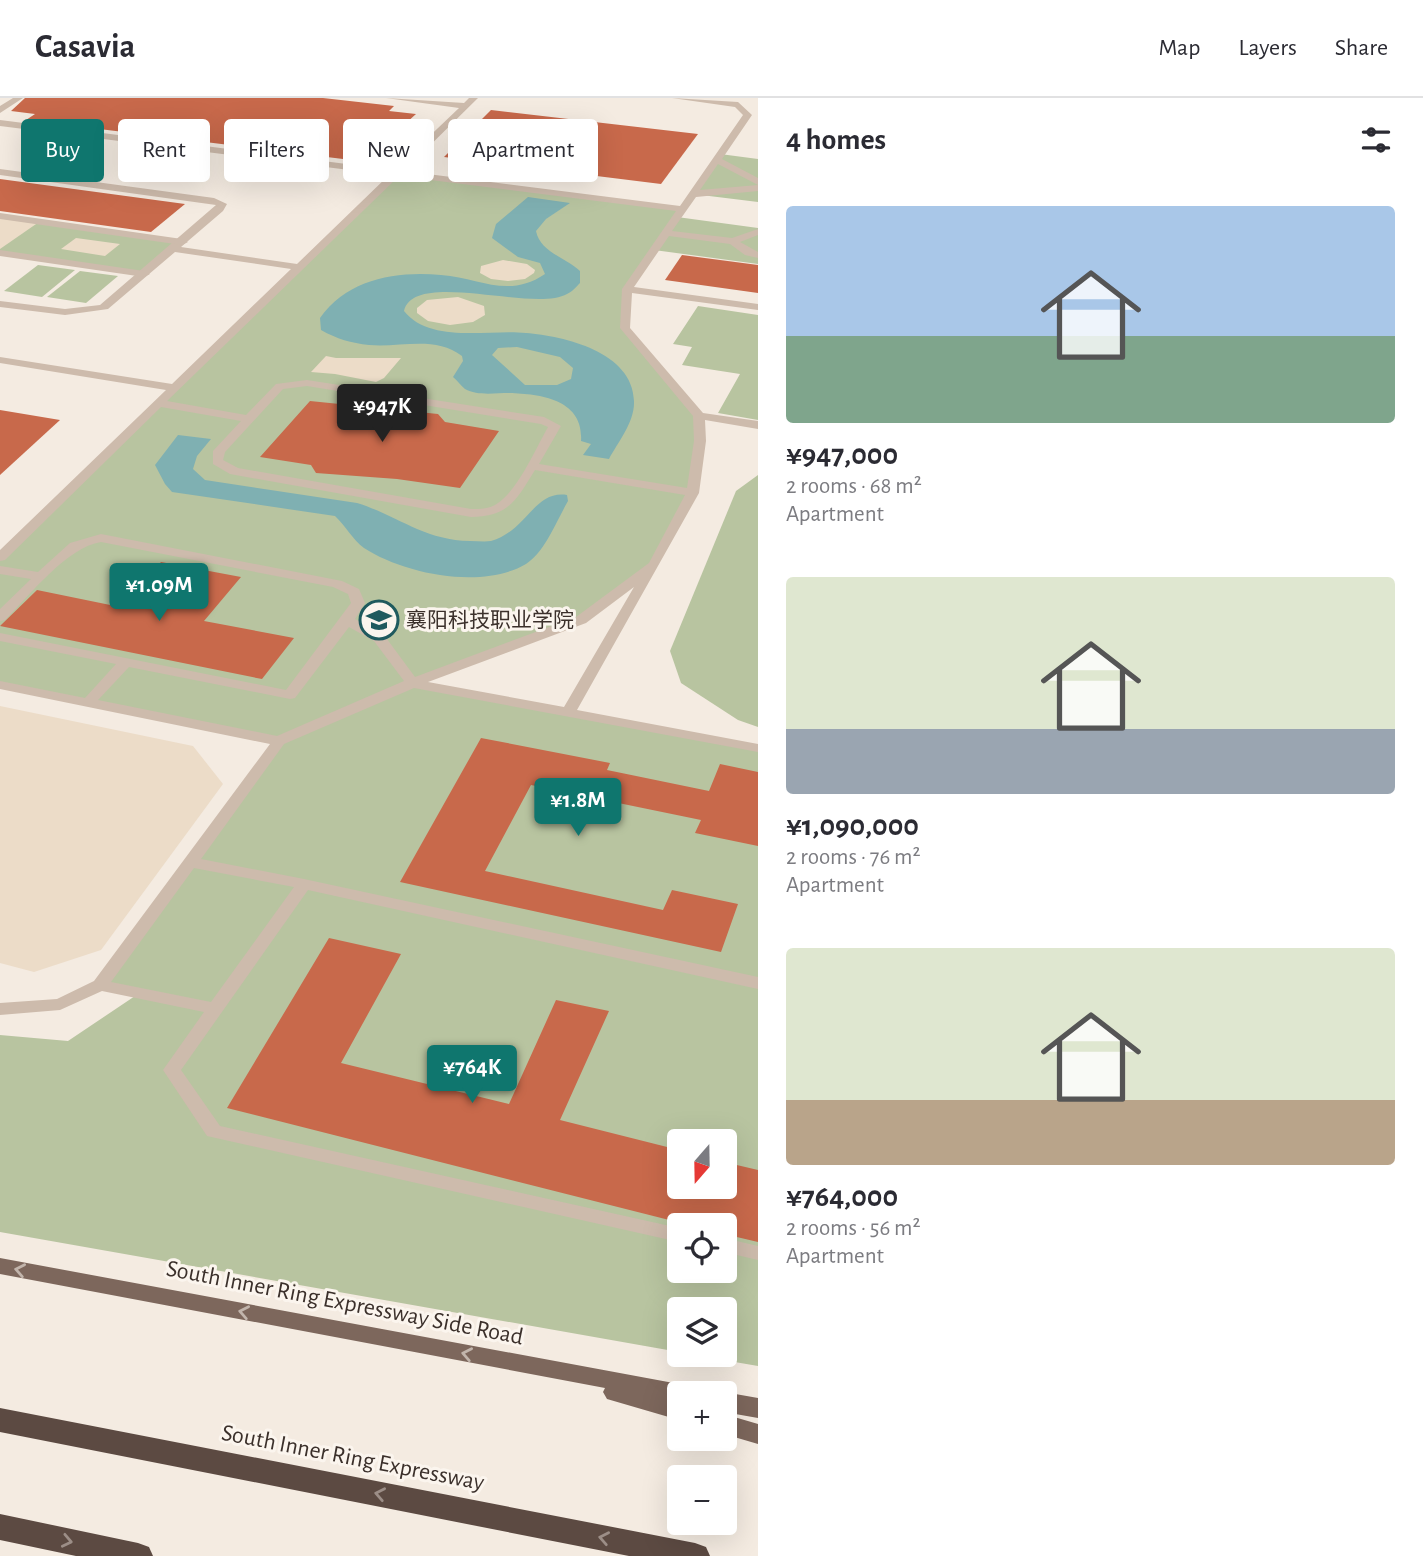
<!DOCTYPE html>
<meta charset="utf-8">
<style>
body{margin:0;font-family:"Alegreya Sans","Noto Sans SC",sans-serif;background:#f2f2f3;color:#2b2b33;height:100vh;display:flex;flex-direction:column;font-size:26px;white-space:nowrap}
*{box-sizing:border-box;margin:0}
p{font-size:23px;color:#7c7c81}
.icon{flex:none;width:38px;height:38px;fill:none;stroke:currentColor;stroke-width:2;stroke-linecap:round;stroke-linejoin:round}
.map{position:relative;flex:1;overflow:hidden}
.drawer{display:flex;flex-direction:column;background:#fff;width:665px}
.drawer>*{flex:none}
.guide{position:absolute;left:21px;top:21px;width:632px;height:63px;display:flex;gap:14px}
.needle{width:46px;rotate:200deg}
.buttons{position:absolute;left:667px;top:1031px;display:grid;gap:14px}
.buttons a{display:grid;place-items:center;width:70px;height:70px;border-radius:7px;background:#fff;box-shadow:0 7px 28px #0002;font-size:35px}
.price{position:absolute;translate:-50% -60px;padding:0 16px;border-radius:7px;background:#0f766e;color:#fff;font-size:23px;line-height:46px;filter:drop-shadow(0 2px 4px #0008)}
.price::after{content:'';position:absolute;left:50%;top:42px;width:21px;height:16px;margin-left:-10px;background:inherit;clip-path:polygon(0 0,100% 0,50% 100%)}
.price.selected{background:#222;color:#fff}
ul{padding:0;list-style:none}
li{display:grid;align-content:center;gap:14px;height:371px;padding:0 28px}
li span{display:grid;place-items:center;height:217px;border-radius:7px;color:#555}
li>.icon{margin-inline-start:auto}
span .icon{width:126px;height:126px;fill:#fffc;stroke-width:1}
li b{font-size:30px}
h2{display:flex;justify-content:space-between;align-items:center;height:84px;padding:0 28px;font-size:30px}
.tag{padding:0 24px;border-radius:7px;background:#fff;box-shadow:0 7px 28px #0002;font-size:24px;line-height:63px}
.tag.selected{background:#0f766e;color:#fff}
header{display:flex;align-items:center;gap:42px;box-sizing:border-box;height:98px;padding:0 35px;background:#fff;border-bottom:2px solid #e1e1e2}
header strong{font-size:33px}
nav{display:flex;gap:38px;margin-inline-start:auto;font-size:24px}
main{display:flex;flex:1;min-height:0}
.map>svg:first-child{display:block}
.green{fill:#b8c4a0;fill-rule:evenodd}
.plaza{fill:#ecdcc8}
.water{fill:#7fb0b2;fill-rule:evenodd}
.building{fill:#c8694b}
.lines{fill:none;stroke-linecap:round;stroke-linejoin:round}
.lane{fill:#cdbbac;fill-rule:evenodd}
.street{fill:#cdbbac;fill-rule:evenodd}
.primary{fill:#7d675c;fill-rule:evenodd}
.highway{fill:#5c4a42;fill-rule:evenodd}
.oneway{stroke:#c2b5ac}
.oneway2{stroke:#9c8e87}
.labels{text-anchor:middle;stroke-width:6;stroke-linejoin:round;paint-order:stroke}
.poi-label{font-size:21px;fill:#3b302b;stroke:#fbf5ee;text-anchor:start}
.near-street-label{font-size:24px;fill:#3b302b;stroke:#fbf5ee}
</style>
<header>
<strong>Casavia</strong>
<nav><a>Map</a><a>Layers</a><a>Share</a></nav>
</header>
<main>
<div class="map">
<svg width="758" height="1458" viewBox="0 0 758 1458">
<rect width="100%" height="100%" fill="#f4ebe1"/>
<!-- green -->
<g class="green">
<path d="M720,56L758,61V104L693,96Z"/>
<path d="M395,74L682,111L677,119L758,130V166L654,152L627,191L625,230L699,318L693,395L654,467L581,522L413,585L758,650V1268L694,1257L724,1256V1211H679V1254L0,1134V937L68,943L138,896L100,887L278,644L0,587V459ZM679,1043H724V1088H679ZM679,1127H724V1172H679Z"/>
<path d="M0,118L182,144L144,176L0,155Z"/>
<path d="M38,167L75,172L42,199L4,193Z"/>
<path d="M80,173L118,178L86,205L47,199Z"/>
<path d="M698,208L758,217V322L718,315L740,276L682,267L692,249L673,246Z"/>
<path d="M758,377V629L738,622L681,585L670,553L736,393Z"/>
</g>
<!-- plaza -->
<g class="plaza">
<path d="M0,118L39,124L0,151Z"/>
<path d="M76,140L120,146L105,158L61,151Z"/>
<path d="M503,162L527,166L535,172L534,175L525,181L508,183L491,181L480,175L481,168Z"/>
<path d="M458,199L484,208L485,217L473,224L450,227L428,223L417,215V210L427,202Z"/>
<path d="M326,258L336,260H401L384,280L376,284L335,276L311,274Z"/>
<path d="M0,608L193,648L223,686L101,852L34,874L0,865Z"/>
</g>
<!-- water -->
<g class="water">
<path d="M528,99L570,105L546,121L536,133C540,154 565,159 580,173V185C576,189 572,194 567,196C534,215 414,171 404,213C430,246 489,231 526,235C564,238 633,254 634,303C635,324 618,344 609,361L583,357L591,346L581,343C584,302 542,296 509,295C495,295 477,298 465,291C461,288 457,282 453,279L463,263L462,258C435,237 400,250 369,247C351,245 337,241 321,232L320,220C348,181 395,173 441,177C480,180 508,201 545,176L540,165L518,159L492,140L496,126ZM517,249L560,259L573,270L571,281L557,287H525L492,257L498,250Z"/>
<path d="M178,337L211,341L197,358L193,371L205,382L357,405C399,418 423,442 470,443C477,443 485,444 491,443C527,433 534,392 567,397L568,403C557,422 545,454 526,466C482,492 404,476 364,450C353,442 345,427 335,418L172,394L165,386L155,367Z"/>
</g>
<!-- building -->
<g class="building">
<path d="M25,0H323L394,8L389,13L416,16L372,56L351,54L343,61L26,22L35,16L11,13Z"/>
<path d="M491,12L698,36L661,86L444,59Z"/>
<path d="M0,81L185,106L151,134L0,113Z"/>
<path d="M682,157L758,167V195L665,182Z"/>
<path d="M310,303L438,316L445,324L499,333L460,390L397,381L316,375L311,367L260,359Z"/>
<path d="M0,312L60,322L0,377Z"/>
<path d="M161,464L241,479L204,523L294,540L262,581L0,528L37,492L120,509Z"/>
<path d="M481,640L610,665L607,672L709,693L720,666L758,674V748L695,735L701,722L531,687L485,773L663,812L672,792L738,806L721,854L400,784Z"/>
<path d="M329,840L401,856L341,965L509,1006L556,902L609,913L560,1022L679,1052V1088H724V1064L758,1072V1144L724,1136V1127H689L227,1010Z"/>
</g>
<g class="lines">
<!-- lane -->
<g class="lane">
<path d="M13,0H23L0,15V8Z"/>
<path d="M386,0L464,5L469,0H478L404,73L680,108L743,17L735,9L672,0L738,4L752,17L722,61L758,80V87L718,66L700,92L758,87V93L696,99L672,133L732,140L758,131V137L740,144L758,154V160L745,157L730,146L669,138L634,189L758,206V212L632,195L630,230L703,315L758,323V331L705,322L706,343L699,395L577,612L758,646V654L414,590L284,646L201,761L304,781L758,879V891L308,792L181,972L220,1028L679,1130V1144L207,1038L163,972L204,914L102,893L60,912L0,917V905L57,901L94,883L270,646L0,591V583L85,600L116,566L0,543V535L286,592L351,505L348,496L333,489L101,444C67,449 29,498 5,522L0,523V511L31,481L0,476V468L38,474L70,445L101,436L342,483L359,491L365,505L355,521L384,537L415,579L576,519L649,465L685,397L535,372C516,402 510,418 471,419L230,376L213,366V353L241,323L161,309L5,462L0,463V452L166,292L0,265V259L172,286L291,171L175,154L108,211L65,217L0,209V203L65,211L100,207L216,107L0,77V71L214,100L227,106L223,113L181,149L297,166L389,77L0,28V22L394,72L459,10ZM399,78L676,113L622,191L620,230L693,318L694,343L687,390L539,366L561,328L544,319L307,282L276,286L246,317L167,303ZM307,288L541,326L548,329C536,350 518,392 498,405C490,411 481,411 471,411L238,370L223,362L225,354L283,291ZM634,489L564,609L428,584L586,525ZM349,529L374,543L404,583L277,638L98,602L129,569L290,601L295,600ZM194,770L294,789L211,904L111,884Z"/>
<path d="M724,1140L758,1148V1162L724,1154Z"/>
</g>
<!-- street -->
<g class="street">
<path d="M0,115L182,141L188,144L182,147L0,121Z"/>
<path d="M0,152L144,173L150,176L144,179L0,158Z"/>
</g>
<!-- primary -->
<g class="primary">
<path d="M0,1160L679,1286L687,1288L691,1295H679V1322L607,1301L603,1294L605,1290L0,1176Z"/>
<path d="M724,1294L758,1300V1320L724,1314Z"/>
<path d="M724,1316L758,1326V1346L724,1336Z"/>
</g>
<!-- highway -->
<g class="highway">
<path d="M0,1310L695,1445L706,1449L710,1458H629L0,1334Z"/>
<path d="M0,1416L138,1445L149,1449L153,1458H76L0,1442Z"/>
</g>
</g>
<!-- one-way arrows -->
<defs><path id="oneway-chevron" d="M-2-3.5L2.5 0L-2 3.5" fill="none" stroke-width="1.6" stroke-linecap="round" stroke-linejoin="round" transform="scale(1.75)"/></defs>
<g class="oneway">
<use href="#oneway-chevron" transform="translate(20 1172) rotate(-169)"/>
<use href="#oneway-chevron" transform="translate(244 1214) rotate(-169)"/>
<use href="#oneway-chevron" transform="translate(467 1256) rotate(-169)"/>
</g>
<g class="oneway2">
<use href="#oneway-chevron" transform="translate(380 1396) rotate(-169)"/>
<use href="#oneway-chevron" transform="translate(604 1440) rotate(-169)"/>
<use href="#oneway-chevron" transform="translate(67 1443) rotate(12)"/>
</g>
<!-- icons -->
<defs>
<symbol id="university-ring" viewBox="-11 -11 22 22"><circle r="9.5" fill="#fbf5ee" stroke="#1f5a5e" stroke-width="1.5"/><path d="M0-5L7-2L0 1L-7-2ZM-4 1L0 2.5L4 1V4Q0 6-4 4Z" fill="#1f5a5e"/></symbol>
</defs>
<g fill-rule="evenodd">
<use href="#university-ring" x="357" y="500" width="44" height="44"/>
</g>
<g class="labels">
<!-- poi labels -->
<g class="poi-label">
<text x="406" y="529">襄阳科技职业学院</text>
</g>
<!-- near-street labels -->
<g class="near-street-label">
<text transform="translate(345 1204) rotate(11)" y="8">South Inner Ring Expressway Side Road</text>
<text transform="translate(353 1359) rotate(11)" y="8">South Inner Ring Expressway</text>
</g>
</g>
</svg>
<div class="buttons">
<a><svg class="needle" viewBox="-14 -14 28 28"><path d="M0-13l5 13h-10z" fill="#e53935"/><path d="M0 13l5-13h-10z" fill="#7c7c81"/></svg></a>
<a><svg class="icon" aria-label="locate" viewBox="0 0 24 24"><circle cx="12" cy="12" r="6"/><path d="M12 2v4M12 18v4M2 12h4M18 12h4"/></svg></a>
<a><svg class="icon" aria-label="layers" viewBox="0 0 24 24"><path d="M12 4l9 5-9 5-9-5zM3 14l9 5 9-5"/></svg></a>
<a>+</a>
<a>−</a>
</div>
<b class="price selected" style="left:382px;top:346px">¥947K</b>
<b class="price" style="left:159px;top:525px">¥1.09M</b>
<b class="price" style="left:578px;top:740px">¥1.8M</b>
<b class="price" style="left:472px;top:1007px">¥764K</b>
<div class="guide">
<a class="tag selected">Buy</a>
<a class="tag">Rent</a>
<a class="tag">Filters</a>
<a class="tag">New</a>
<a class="tag">Apartment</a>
</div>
</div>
<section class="drawer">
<h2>4 homes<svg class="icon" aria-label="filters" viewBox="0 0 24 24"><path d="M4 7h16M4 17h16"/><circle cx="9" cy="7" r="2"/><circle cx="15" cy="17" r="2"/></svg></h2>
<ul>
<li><span style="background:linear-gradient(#a9c7e8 60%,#7fa58c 0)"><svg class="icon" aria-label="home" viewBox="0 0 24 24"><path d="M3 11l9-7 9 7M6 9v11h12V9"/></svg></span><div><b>¥947,000</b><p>2 rooms · 68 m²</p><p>Apartment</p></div></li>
<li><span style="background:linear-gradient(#dfe7d0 70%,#9aa5b1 0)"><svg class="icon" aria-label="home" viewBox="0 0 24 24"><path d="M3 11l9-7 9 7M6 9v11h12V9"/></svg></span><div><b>¥1,090,000</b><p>2 rooms · 76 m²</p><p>Apartment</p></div></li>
<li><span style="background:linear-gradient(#dfe7d0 70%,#b9a48a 0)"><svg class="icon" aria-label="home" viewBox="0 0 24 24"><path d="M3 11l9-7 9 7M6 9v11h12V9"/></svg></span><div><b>¥764,000</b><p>2 rooms · 56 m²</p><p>Apartment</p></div></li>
</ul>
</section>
</main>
